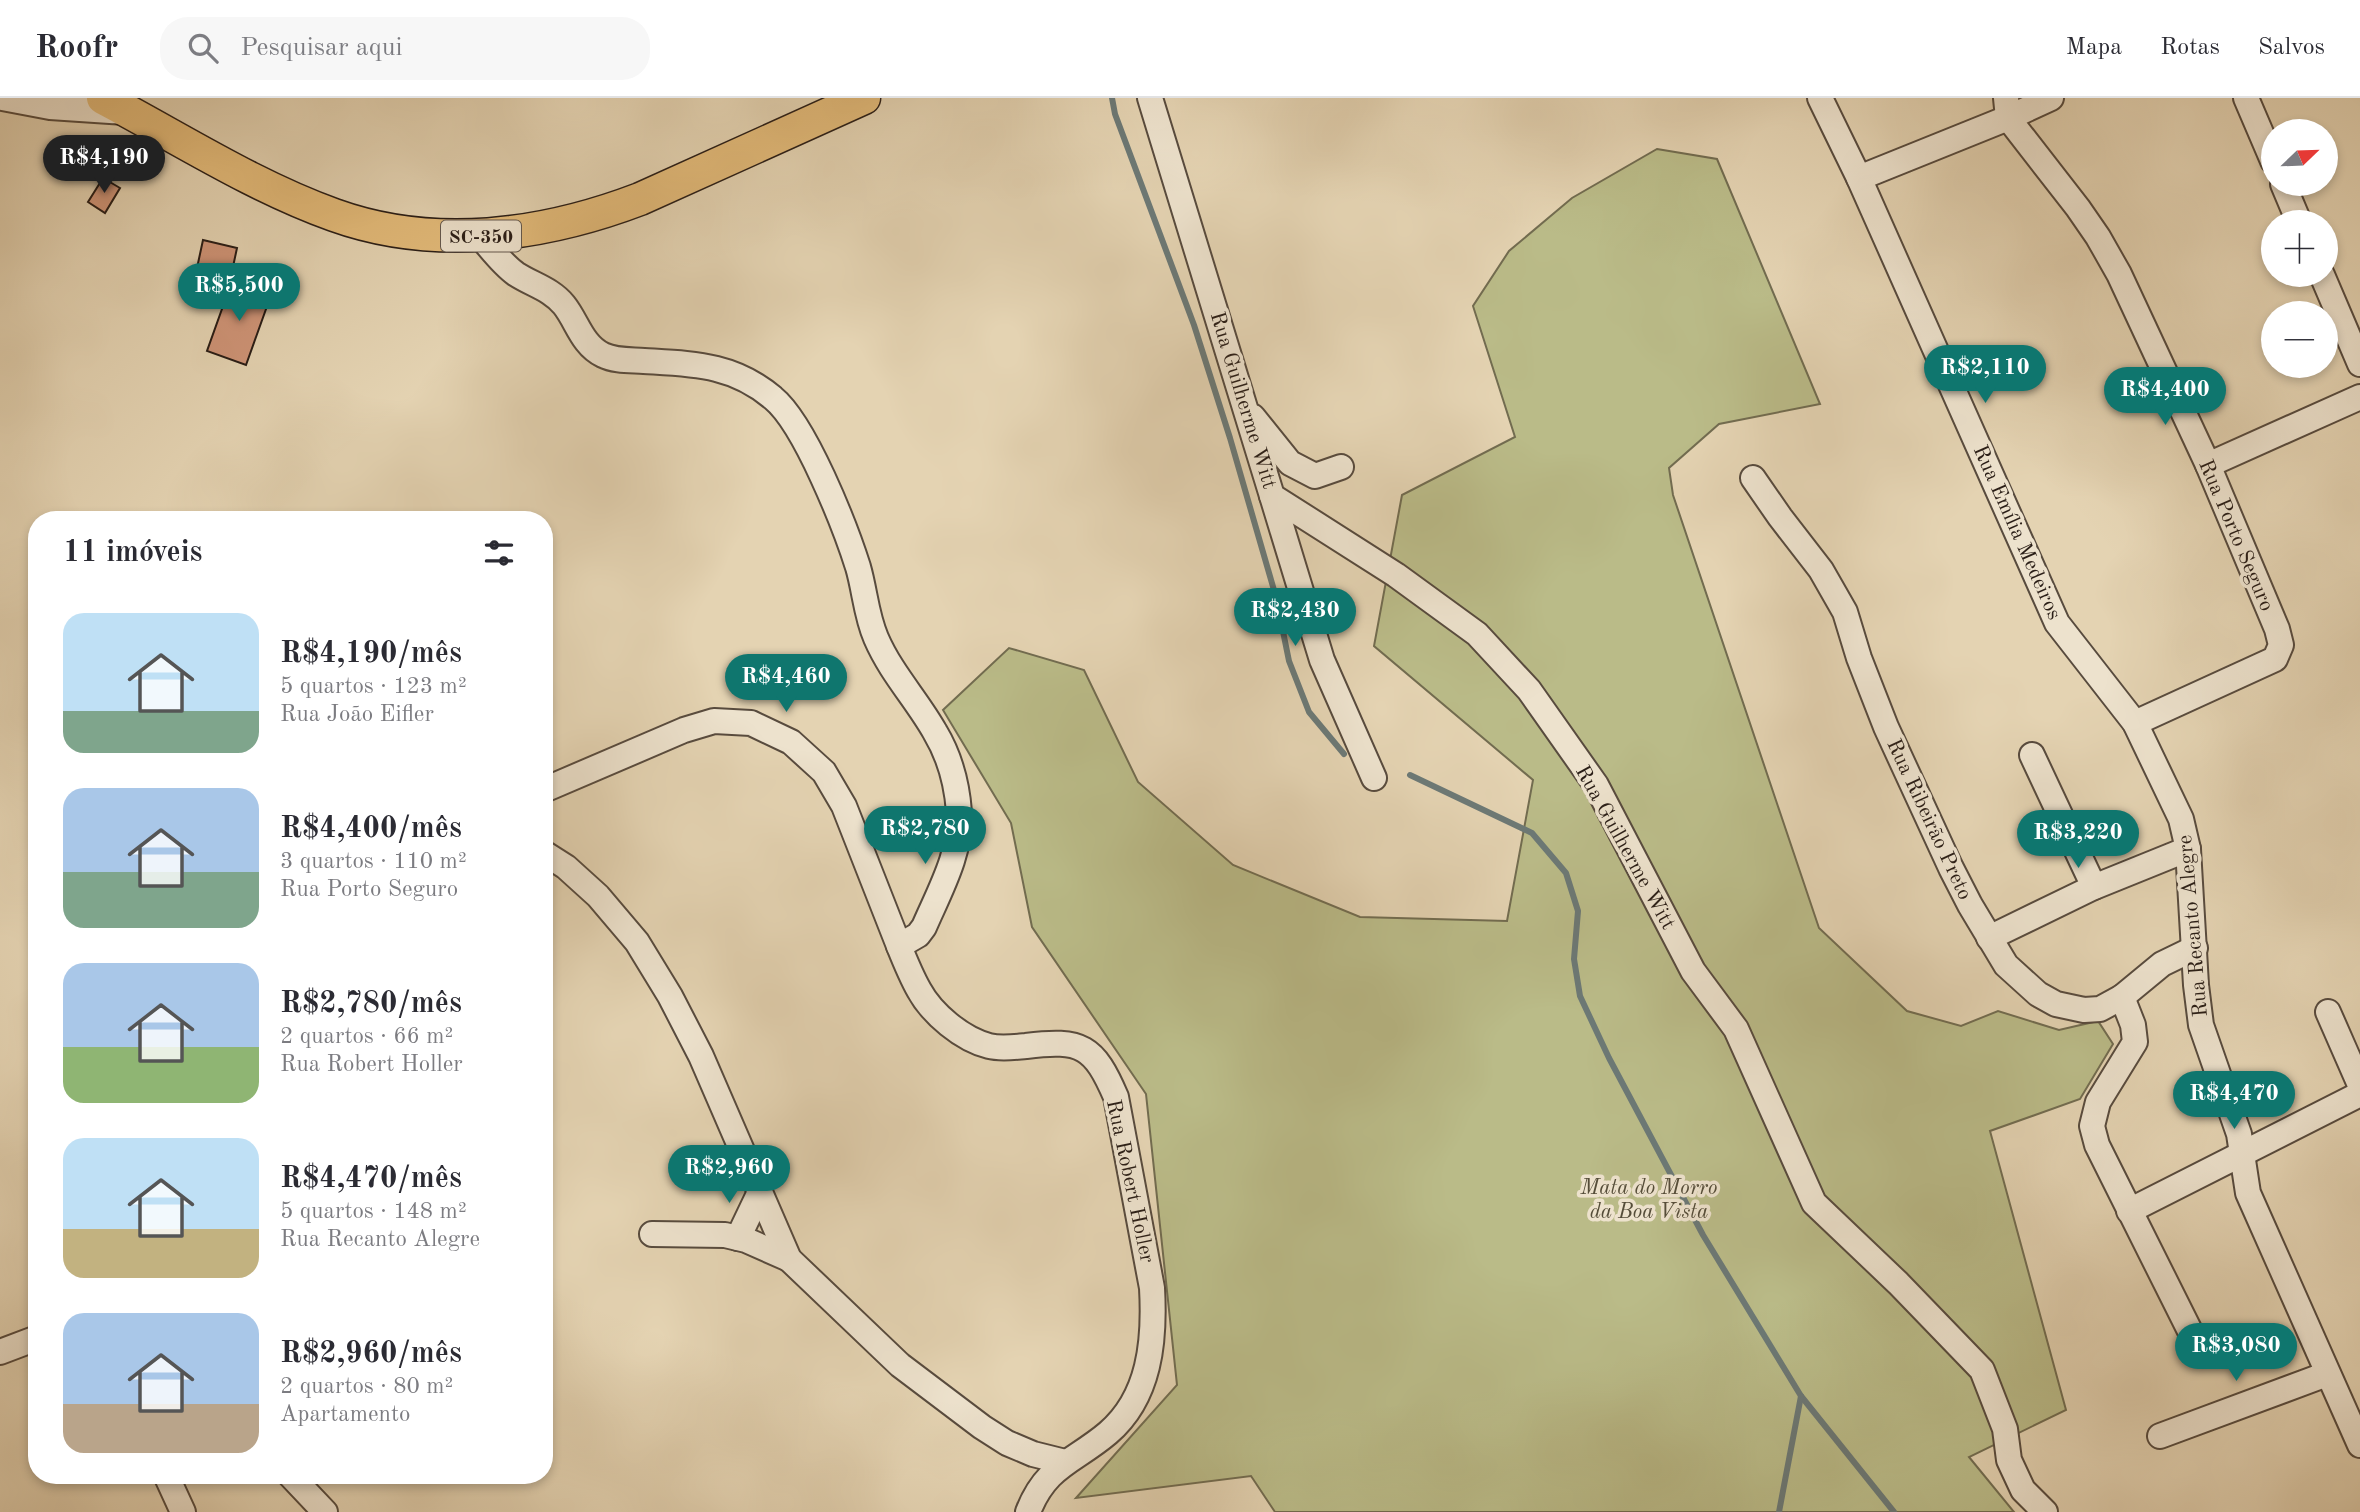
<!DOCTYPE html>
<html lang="pt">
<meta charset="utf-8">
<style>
body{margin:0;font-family:"Old Standard TT",serif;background:#f7f7f7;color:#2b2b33;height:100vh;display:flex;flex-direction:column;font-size:26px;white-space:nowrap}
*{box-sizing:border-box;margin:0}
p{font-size:23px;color:#7c7c81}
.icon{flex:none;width:38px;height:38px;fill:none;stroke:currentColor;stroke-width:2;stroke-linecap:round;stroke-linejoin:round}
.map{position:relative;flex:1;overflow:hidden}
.panel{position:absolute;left:28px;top:413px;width:525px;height:973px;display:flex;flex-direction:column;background:#fff;border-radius:28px;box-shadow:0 4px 10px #0003}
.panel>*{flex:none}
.needle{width:46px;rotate:67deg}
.fabs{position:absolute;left:2261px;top:21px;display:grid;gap:14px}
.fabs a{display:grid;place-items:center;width:77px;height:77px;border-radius:50%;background:#fff;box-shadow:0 4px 10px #0003;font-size:35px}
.price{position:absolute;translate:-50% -60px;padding:0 16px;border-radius:24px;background:#0f766e;color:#fff;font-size:23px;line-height:46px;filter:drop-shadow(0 2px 4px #0008)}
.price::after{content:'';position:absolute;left:50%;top:42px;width:21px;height:16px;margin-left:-10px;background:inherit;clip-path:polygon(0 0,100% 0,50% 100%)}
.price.selected{background:#222;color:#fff}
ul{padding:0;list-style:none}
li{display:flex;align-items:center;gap:21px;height:175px;padding:0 35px}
li span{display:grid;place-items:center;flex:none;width:196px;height:140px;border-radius:21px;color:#555}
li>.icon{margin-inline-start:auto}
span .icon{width:84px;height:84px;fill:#fffc;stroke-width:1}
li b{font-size:30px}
h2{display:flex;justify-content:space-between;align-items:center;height:84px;padding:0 35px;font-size:30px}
header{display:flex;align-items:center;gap:42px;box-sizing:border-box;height:98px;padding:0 35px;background:#fff;border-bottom:2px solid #e1e1e2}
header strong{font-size:33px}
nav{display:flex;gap:38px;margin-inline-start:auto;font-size:24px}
.search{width:490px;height:63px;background:#f7f7f7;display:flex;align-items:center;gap:18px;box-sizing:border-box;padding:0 24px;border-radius:28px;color:#7c7c81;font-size:26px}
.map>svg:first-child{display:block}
.green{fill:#babb88;stroke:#726c50;stroke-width:2}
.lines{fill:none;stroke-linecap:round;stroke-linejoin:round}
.stream{stroke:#6c7976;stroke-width:6}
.building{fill:#ce9477;stroke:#2a1e17;stroke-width:2}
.minor-casing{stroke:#584b3e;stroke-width:28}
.major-casing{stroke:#2a1e17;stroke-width:35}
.minor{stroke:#ede2cd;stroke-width:24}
.major{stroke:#e2ba79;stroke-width:32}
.labels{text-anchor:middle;stroke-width:7;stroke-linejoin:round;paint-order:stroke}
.shield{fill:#ede2cd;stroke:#64594e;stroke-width:2}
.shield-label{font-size:19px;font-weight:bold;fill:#2a1e17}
.street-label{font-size:21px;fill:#2a1e17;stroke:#ede2cd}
.park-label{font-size:21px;font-style:italic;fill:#554d39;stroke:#ede2cd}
</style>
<header>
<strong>Roofr</strong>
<div class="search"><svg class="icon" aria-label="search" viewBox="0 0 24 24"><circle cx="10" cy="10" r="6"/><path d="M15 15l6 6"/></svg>Pesquisar aqui</div>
<nav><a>Mapa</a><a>Rotas</a><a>Salvos</a></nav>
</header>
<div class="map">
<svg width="2360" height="1414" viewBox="0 0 2360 1414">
<rect width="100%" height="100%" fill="#e4d3b2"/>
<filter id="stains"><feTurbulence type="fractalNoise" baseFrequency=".00286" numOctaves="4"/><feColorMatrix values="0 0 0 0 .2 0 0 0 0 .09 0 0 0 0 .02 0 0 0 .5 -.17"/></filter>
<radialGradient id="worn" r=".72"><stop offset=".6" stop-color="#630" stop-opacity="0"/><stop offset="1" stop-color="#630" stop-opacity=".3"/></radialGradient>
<!-- green -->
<path class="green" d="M1657,51L1717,61L1820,306L1719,326L1669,370L1673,397L1819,830L1907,913L1961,928L1998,913L2059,932L2098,923L2113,946L2080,1001L1990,1033L2066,1312L1969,1359L2014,1414H1275L1251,1378L1076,1400L1177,1287L1146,996L1032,829L1011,725L943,612L1009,550L1084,572L1138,684L1233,767L1360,819L1507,823L1533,682L1374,548L1402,397L1515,339L1473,208L1509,153L1572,100Z"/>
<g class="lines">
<!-- stream -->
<g class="stream">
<path d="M1112,0L1115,16L1194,227L1230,340L1276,499L1289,563L1309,614L1344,656"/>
<path d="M1410,677L1532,735L1566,775L1578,813L1574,861L1580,898L1609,960L1703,1137L1801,1298L1894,1414"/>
<path d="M1779,1414L1801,1298"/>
</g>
</g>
<!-- building -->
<g class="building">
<path d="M103,80L120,90L105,115L88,104Z"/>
<path d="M203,142L237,150L231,178L197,170Z"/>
<path d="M232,183L271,197L246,267L207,253Z"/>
</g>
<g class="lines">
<defs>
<g id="minor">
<path d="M2,0L50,9L125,14"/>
<path d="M1150,0L1272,398L1396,477L1477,536L1529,592L1596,687L1693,873L1736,931L1814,1105L1898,1185L1982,1272L2005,1331L2009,1362L2023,1392L2045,1414"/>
<path d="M1820,0L1859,80L2057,525L2135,625L2181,721L2188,751L2196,887L2201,927L2239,1036L2248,1095L2360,1347"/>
<path d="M2006,0L2008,20L2078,110L2098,139L2119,176L2208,367L2277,531L2281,547L2275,561L2135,625"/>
<path d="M2246,0L2273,63"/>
<path d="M1859,80L2008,20L2051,0"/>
<path d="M2283,86L2299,124"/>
<path d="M480,138C491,151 502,166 516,176C533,187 551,191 564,207C577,223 582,247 603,257C615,263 631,262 644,263C693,266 733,266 773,300C805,326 845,428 858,469C865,493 866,517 876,540C891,575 917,602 935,634C950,659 957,686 959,714C962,754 939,794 924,829L918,837L899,848C905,863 911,878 919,892C932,916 962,941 989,948C1001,951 1014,949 1026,948C1082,941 1094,948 1116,999L1152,1190C1155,1243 1150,1299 1108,1335C1074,1364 1046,1367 1028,1414"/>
<path d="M2322,177L2360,266"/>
<path d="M1253,319L1290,365L1315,378L1341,369"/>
<path d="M2208,367L2360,299"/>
<path d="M1753,380L1780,419L1821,472L1845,514L1859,560L1886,629L1951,770L1970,807L2006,867L2038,896L2056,906L2084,912L2100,911L2122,899L2162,866L2195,850"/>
<path d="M1272,398L1322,562L1374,680"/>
<path d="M2032,657L2094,789"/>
<path d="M544,692L684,632L714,623L751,625L791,644L824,674L844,708L899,848"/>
<path d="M544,755L566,769L598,798L637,844L670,898L701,958L789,1161L900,1267L982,1329L1007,1345L1033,1356L1065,1364"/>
<path d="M1989,840L2094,789L2188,751"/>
<path d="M2122,899L2133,927L2135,944L2098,1004L2092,1028L2097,1047L2190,1233"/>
<path d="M2328,914L2360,987"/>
<path d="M2129,1113L2360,996"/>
<path d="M652,1136L725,1137L746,1142L789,1161"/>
<path d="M738,1140L760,1094"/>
<path d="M0,1254L37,1240"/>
<path d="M2160,1338L2327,1276"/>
<path d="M166,1377L183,1414"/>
<path d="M290,1377L325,1414"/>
</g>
<path id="major" d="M103,0C179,40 253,88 334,117C434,153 543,138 640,101L864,0"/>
</defs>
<!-- minor casing -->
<use href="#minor" class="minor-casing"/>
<!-- major casing -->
<use href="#major" class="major-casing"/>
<!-- minor -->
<use href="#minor" class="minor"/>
<!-- major -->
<use href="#major" class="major"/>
</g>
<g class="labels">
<!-- shield labels -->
<rect class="shield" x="441" y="122.5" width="80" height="31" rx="5"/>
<g class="shield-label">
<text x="481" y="145">SC-350</text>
</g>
<!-- street labels -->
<g class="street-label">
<text transform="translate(1244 302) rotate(73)" y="7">Rua Guilherme Witt</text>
<text transform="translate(2018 434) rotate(66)" y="7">Rua Emília Medeiros</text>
<text transform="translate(2237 437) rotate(67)" y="7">Rua Porto Seguro</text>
<text transform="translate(1930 721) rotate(65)" y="7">Rua Ribeirão Preto</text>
<text transform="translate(1626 749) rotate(61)" y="7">Rua Guilherme Witt</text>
<text transform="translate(2192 828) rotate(-95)" y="7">Rua Recanto Alegre</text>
<text transform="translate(1131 1083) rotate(78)" y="7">Rua Robert Holler</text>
</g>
<!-- park labels -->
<g class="park-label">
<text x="1649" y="1096">Mata do Morro<tspan x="1649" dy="24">da Boa Vista</tspan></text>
</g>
</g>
<rect width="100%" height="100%" filter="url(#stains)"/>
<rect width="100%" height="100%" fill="url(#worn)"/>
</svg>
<div class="fabs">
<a><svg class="needle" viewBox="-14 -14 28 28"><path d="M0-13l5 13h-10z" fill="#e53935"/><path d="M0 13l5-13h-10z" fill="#7c7c81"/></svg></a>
<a>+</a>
<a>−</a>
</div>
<b class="price selected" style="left:104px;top:97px">R$4,190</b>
<b class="price" style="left:239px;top:225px">R$5,500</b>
<b class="price" style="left:1985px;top:307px">R$2,110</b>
<b class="price" style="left:2165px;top:329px">R$4,400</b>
<b class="price" style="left:1295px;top:550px">R$2,430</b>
<b class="price" style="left:786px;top:616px">R$4,460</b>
<b class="price" style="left:925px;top:768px">R$2,780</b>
<b class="price" style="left:2078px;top:772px">R$3,220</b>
<b class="price" style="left:2234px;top:1033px">R$4,470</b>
<b class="price" style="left:729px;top:1107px">R$2,960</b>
<b class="price" style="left:2236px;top:1285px">R$3,080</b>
<section class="panel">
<h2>11 imóveis<svg class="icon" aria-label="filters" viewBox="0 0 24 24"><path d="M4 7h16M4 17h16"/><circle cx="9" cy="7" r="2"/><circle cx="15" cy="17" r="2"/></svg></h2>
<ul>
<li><span style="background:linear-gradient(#bfe0f5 70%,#7fa58c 0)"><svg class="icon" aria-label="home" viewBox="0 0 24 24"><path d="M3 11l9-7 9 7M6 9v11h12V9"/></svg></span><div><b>R$4,190/mês</b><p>5 quartos · 123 m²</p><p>Rua João Eifler</p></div></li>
<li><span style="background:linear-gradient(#a9c7e8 60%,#7fa58c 0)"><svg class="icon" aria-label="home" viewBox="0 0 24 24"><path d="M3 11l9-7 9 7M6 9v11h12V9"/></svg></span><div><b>R$4,400/mês</b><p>3 quartos · 110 m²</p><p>Rua Porto Seguro</p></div></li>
<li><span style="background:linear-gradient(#a9c7e8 60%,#8fb573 0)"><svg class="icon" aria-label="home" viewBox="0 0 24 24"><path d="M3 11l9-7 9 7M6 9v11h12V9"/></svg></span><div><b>R$2,780/mês</b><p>2 quartos · 66 m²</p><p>Rua Robert Holler</p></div></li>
<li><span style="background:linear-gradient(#bfe0f5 65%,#c2b280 0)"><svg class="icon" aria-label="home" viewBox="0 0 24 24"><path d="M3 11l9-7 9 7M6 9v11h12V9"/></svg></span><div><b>R$4,470/mês</b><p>5 quartos · 148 m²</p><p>Rua Recanto Alegre</p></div></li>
<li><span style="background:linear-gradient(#a9c7e8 65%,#b9a48a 0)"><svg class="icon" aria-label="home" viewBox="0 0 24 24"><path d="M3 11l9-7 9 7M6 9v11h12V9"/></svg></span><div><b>R$2,960/mês</b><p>2 quartos · 80 m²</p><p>Apartamento</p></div></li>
</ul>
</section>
</div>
